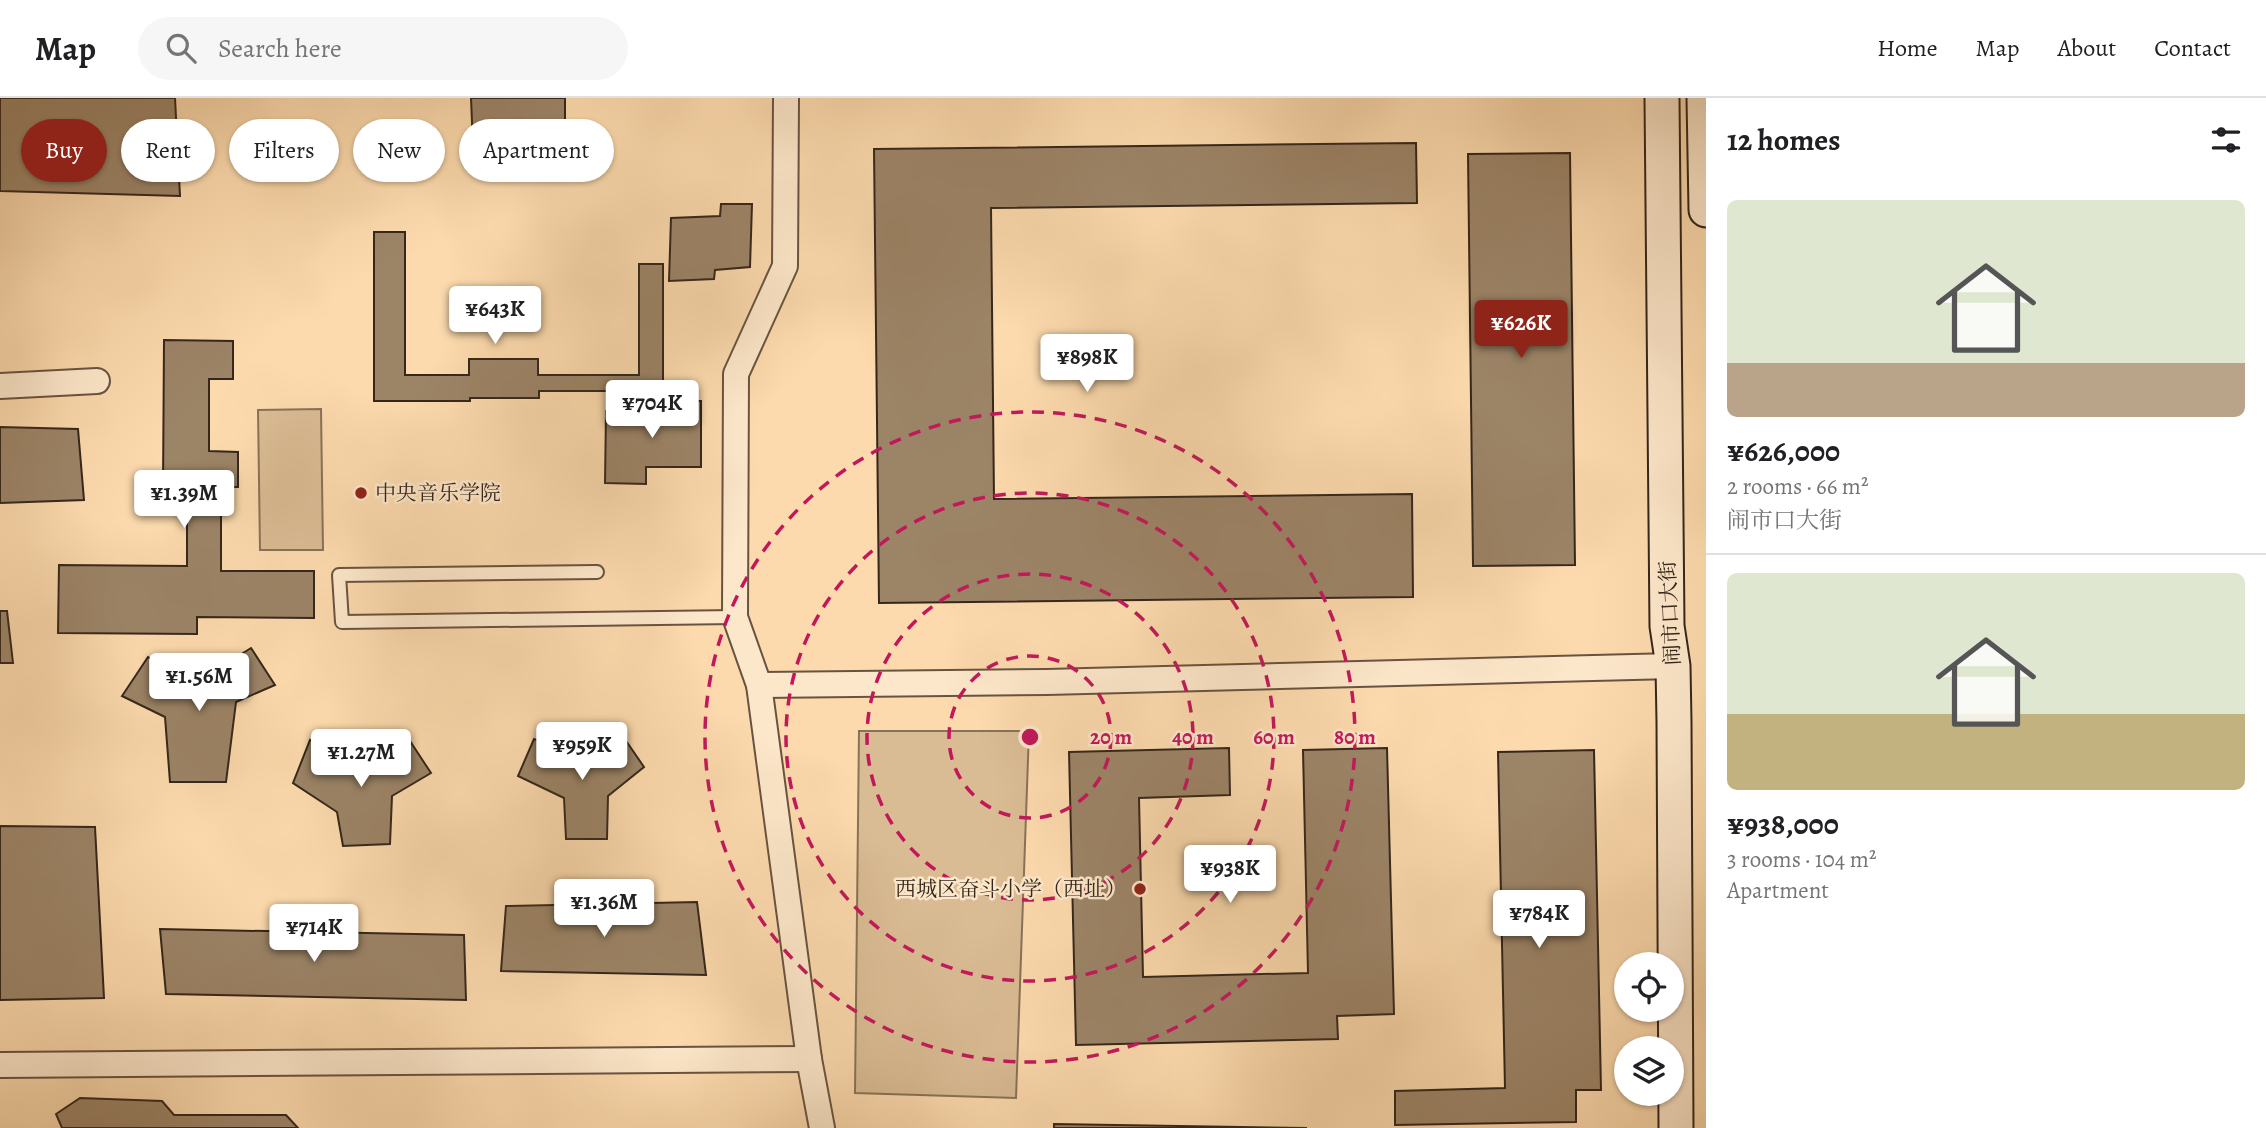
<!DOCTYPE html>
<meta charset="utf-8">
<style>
body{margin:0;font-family:Alegreya,"Noto Serif SC",serif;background:#f6f6f6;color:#202124;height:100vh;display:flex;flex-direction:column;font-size:26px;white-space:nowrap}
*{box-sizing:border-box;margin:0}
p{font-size:23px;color:#757577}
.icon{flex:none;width:38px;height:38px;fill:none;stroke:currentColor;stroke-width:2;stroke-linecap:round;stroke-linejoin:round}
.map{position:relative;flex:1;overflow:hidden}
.details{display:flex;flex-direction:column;background:#fff;width:560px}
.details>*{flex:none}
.banner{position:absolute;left:21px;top:21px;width:665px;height:63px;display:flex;gap:14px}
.buttons{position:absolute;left:1614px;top:854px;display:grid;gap:14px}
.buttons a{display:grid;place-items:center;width:70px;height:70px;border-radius:50%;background:#fff;box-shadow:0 2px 5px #0004;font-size:35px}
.price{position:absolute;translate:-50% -60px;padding:0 16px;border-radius:7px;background:#fff;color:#222;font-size:23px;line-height:46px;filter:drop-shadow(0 2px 4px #0008)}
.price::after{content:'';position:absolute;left:50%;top:42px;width:21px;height:16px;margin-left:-10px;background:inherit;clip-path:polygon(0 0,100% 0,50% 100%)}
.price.on{background:#8f2418;color:#fff}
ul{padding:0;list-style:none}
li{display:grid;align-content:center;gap:14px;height:371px;padding:0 21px}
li+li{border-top:2px solid #e0e0e0}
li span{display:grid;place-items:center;height:217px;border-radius:10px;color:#555}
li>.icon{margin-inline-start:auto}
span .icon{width:126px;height:126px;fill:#fffc;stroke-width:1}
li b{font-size:30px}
h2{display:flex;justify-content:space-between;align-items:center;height:84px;padding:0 21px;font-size:30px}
.pill{padding:0 24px;border-radius:32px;background:#fff;box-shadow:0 2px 5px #0004;font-size:24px;line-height:63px}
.pill.on{background:#8f2418;color:#fff}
header{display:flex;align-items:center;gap:42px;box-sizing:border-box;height:98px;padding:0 35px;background:#fff;border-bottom:2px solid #e0e0e0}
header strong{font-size:33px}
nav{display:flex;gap:38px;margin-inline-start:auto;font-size:24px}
.search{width:490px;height:63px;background:#f6f6f6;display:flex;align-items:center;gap:18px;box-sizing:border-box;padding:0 24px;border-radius:38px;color:#757577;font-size:26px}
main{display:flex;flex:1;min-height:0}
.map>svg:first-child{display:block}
.green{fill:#dabc94;stroke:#887258;stroke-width:2}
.building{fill:#9c8467;stroke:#35271b;stroke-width:2}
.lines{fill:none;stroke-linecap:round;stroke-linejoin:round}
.service-casing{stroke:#675440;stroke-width:16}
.minor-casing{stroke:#675440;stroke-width:28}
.secondary-casing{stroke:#35271b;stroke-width:37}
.service{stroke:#fde7ca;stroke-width:12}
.minor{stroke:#fde7ca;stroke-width:24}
.secondary{stroke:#fde7ca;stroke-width:33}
.ring{fill:none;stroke:#c2185b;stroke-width:3.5;stroke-dasharray:12 9}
.poi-dot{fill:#8f2418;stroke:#fde7ca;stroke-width:2.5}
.labels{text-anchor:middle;stroke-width:5;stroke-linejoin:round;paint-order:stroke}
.poi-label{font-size:21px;fill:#35271b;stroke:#fde7ca;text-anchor:start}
.street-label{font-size:21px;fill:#35271b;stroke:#fde7ca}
.centre{fill:#c2185b;stroke:#fde7ca;stroke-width:3.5}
.ring-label{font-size:21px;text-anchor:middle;font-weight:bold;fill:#c2185b;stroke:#fde7ca;stroke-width:5;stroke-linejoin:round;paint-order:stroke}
</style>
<header>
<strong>Map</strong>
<div class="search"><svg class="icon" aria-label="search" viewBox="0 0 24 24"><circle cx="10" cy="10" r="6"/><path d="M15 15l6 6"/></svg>Search here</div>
<nav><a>Home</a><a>Map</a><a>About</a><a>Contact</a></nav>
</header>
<main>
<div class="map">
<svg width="1706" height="1030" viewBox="0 0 1706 1030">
<rect width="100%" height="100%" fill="#fcdaad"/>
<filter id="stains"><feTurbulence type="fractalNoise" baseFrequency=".00286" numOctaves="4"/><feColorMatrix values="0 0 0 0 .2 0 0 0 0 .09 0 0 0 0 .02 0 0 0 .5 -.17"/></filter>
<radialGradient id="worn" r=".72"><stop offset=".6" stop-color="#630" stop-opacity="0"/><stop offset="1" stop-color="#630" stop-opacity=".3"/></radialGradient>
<!-- green -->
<g class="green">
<path d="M321,311L323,452H260L258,312Z"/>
<path d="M859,633H1029L1016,1000L855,995Z"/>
</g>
<!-- building -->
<g class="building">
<path d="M0,0H175L180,98L0,93Z"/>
<path d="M471,0H565V73L474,72Z"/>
<path d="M1416,45L1417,105L991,110L994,401L1412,396L1413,499L879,505L874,51Z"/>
<path d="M1570,55L1575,467L1473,468L1468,56Z"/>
<path d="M721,106H752L750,169L715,172L714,181L669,183L671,120L720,118Z"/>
<path d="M374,134H405V277H469V261H538V277H639V166H663V293H539V300H470V303H374Z"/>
<path d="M164,242L233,243V281H209V353L238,354V389H221V473H314V520L197,519V536L58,535L59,467L187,468V391H163Z"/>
<path d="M654,302L701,303V369H646V386L605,385L606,313H654Z"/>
<path d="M0,329L78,331L84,402L0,405Z"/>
<path d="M0,513H7L13,565H0Z"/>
<path d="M251,550L275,587L236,604L226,684H170L165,619L122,598L148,559L195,585Z"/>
<path d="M622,637L644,669L608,698L607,741H566L564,700L518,678L534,641L581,659Z"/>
<path d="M408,640L431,675L392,698L390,746L343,748L337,714L293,685L310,642L362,670Z"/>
<path d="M1229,650L1230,697L1139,700L1143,879L1308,875L1303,652L1387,650L1394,916L1337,918L1338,941L1076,947L1069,654Z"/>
<path d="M1594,652L1601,992H1576V1024L1395,1027V993L1505,990L1498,654Z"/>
<path d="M0,728L95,729L104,900L0,902Z"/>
<path d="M697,804L706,877L501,873L506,808Z"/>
<path d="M160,831L464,837L466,902L166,896Z"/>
<path d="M80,1000L162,1003L174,1017H286L298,1030H62L56,1016Z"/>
<path d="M1054,1026L1307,1030H1054Z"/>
</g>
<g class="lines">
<defs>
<path id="service" d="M597,474L339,477L342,524L735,519"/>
<g id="minor">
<path d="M786,0L785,168L736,276L735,519L759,587L809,961L822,1030"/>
<path d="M0,288L97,283"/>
<path d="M759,587L1047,584L1673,568"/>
<path d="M0,967L809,961"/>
</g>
<g id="secondary">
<path d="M1662,0L1667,528L1673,568L1674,624L1676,1030"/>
<path d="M1704,0L1706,112"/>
</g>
</defs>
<!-- service casing -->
<use href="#service" class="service-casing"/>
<!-- minor casing -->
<use href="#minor" class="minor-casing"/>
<!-- secondary casing -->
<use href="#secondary" class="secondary-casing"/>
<!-- service -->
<use href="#service" class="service"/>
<!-- minor -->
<use href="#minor" class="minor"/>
<!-- secondary -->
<use href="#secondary" class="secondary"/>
</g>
<!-- distance rings -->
<g class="ring">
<circle cx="1030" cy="639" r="81"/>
<circle cx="1030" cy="639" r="163"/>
<circle cx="1030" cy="639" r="244"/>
<circle cx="1030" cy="639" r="325"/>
</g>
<!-- markers -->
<g class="poi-dot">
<circle cx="361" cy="395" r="7"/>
<circle cx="1140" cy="791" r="7"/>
</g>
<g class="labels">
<!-- poi labels -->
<g class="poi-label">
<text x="375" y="402">中央音乐学院</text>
<text x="1126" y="798" text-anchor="end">西城区奋斗小学（西址）</text>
</g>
<!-- street labels -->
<g class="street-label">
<text transform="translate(1670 515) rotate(-93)" y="7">闹市口大街</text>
</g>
</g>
<circle cx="1030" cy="639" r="10" class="centre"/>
<g class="ring-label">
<text x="1111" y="646">20 m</text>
<text x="1193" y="646">40 m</text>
<text x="1274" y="646">60 m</text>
<text x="1355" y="646">80 m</text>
</g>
<rect width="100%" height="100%" filter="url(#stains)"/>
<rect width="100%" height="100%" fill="url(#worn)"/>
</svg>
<div class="buttons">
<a><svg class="icon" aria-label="locate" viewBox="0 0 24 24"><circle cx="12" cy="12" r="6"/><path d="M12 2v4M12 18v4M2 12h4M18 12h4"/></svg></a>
<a><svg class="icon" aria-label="layers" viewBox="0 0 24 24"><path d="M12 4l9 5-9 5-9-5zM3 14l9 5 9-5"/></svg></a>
</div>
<b class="price" style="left:495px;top:248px">¥643K</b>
<b class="price on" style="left:1521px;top:262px">¥626K</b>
<b class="price" style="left:1087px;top:296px">¥898K</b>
<b class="price" style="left:652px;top:342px">¥704K</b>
<b class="price" style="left:184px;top:432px">¥1.39M</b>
<b class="price" style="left:199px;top:615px">¥1.56M</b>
<b class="price" style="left:582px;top:684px">¥959K</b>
<b class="price" style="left:361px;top:691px">¥1.27M</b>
<b class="price" style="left:1230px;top:807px">¥938K</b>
<b class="price" style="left:604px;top:841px">¥1.36M</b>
<b class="price" style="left:1539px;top:852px">¥784K</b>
<b class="price" style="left:314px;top:866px">¥714K</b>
<div class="banner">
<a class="pill on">Buy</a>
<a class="pill">Rent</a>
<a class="pill">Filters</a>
<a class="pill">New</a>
<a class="pill">Apartment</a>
</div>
</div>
<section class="details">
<h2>12 homes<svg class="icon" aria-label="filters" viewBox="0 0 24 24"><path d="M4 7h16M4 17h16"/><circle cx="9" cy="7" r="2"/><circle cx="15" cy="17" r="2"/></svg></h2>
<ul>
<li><span style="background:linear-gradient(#dfe7d0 75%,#b9a48a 0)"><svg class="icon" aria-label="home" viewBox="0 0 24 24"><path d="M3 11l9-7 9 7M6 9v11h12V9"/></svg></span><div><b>¥626,000</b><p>2 rooms · 66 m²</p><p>闹市口大街</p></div></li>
<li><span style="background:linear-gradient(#dfe7d0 65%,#c2b280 0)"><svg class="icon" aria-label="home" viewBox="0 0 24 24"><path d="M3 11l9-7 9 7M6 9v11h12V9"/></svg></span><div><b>¥938,000</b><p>3 rooms · 104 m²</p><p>Apartment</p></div></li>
</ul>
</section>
</main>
